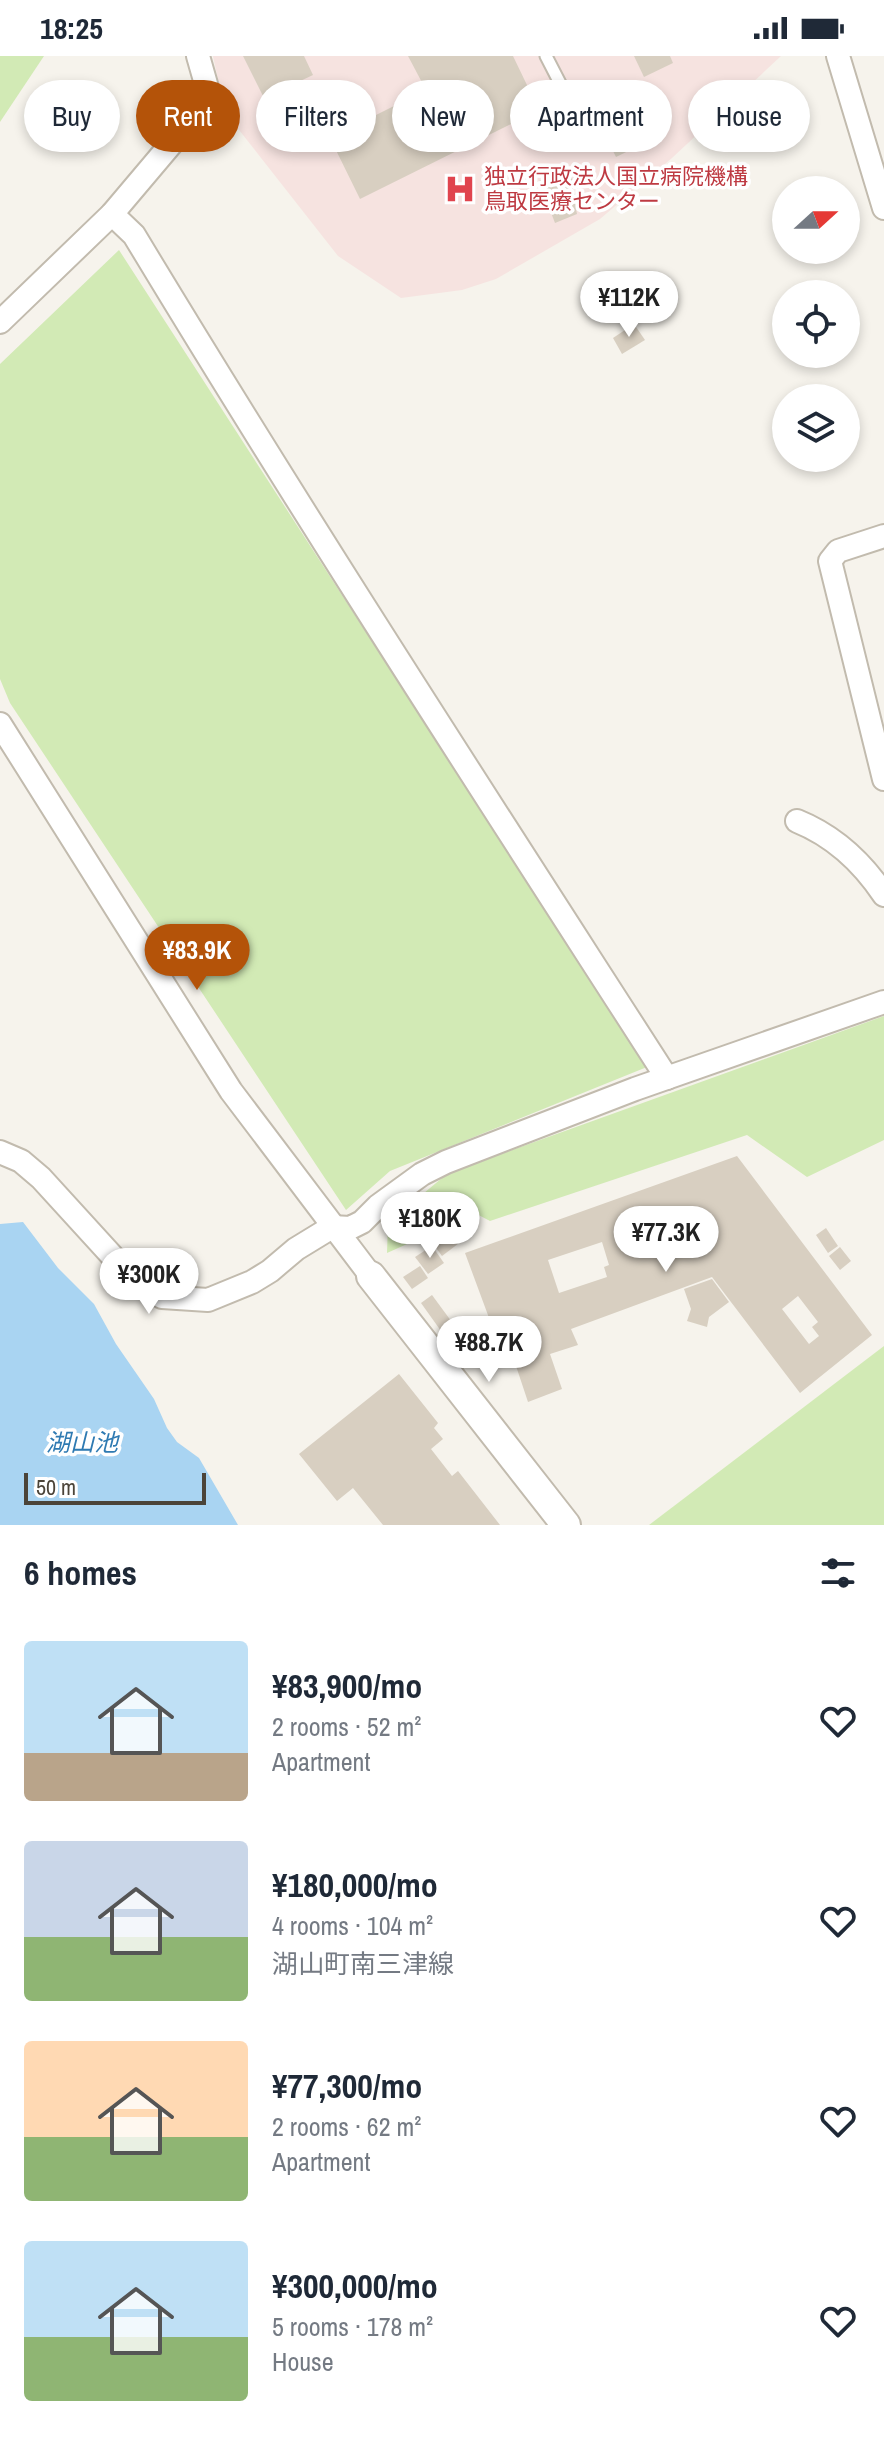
<!DOCTYPE html>
<meta charset="utf-8">
<style>
body{margin:0;font-family:"Archivo Narrow","Noto Sans JP",sans-serif;background:#f6f6f7;color:#1f2937;height:100vh;display:flex;flex-direction:column;font-size:30px;white-space:nowrap}
*{box-sizing:border-box;margin:0}
p{font-size:26px;color:#747a83}
.icon{flex:none;width:44px;height:44px;fill:none;stroke:currentColor;stroke-width:2;stroke-linecap:round;stroke-linejoin:round}
.map{position:relative;height:1469px;overflow:hidden}
.sheet{display:flex;flex-direction:column;background:#fff;flex:1}
.sheet>*{flex:none}
.hud{position:absolute;left:24px;top:24px;width:836px;height:72px;display:flex;gap:16px}
.needle{width:52px;rotate:69deg}
.controls{position:absolute;left:772px;top:120px;display:grid;gap:16px}
.controls a{display:grid;place-items:center;width:88px;height:88px;border-radius:50%;background:#fff;box-shadow:0 4px 12px #0003;font-size:40px}
.scale{position:absolute;left:24px;bottom:20px;width:182px;box-sizing:border-box;padding-left:8px;border:4px solid #4b4439;border-top:0;font-size:22px;line-height:28px;white-space:nowrap;color:#4b4439;-webkit-text-stroke:6px #fff;paint-order:stroke}
.price{position:absolute;translate:-50% -68px;padding:0 18px;border-radius:28px;background:#fff;color:#222;font-size:26px;line-height:52px;filter:drop-shadow(0 2px 4px #0008)}
.price::after{content:'';position:absolute;left:50%;top:48px;width:24px;height:18px;margin-left:-12px;background:inherit;clip-path:polygon(0 0,100% 0,50% 100%)}
.price.selected{background:#b45309;color:#fff}
ul{padding:0;list-style:none}
li{display:flex;align-items:center;gap:24px;height:200px;padding:0 24px}
li span{display:grid;place-items:center;flex:none;width:224px;height:160px;border-radius:8px;color:#555}
li>.icon{margin-inline-start:auto}
span .icon{width:96px;height:96px;fill:#fffc;stroke-width:1}
li b{font-size:34px}
h2{display:flex;justify-content:space-between;align-items:center;height:96px;padding:0 24px;font-size:34px}
.tag{padding:0 28px;border-radius:36px;background:#fff;box-shadow:0 4px 12px #0003;font-size:28px;line-height:72px}
.tag.selected{background:#b45309;color:#fff}
.status{display:flex;justify-content:space-between;align-items:center;height:56px;padding:0 40px;background:#fff;direction:ltr}
.status svg{height:22px;fill:currentColor}
.map>svg:first-child{display:block}
.medical{fill:#f6e3e0}
.green{fill:#d2eab5}
.water{fill:#a9d4f2}
.building{fill:#d8cfc1;fill-rule:evenodd}
.lines{fill:none;stroke-linecap:round;stroke-linejoin:round}
.service-casing{stroke:#c2bbae;stroke-width:15}
.minor-casing{stroke:#c2bbae;stroke-width:26}
.tertiary-casing{stroke:#c2bbae;stroke-width:32}
.service{stroke:#fff;stroke-width:11}
.minor{stroke:#fff;stroke-width:22}
.tertiary{stroke:#fff;stroke-width:28}
.labels{text-anchor:middle;stroke-width:7;stroke-linejoin:round;paint-order:stroke}
.health-label{font-size:22px;fill:#be3a42;stroke:#fff;text-anchor:start}
.water-label{font-size:24px;font-style:italic;fill:#2e7ab2;stroke:#fff}
</style>
<div class="status"><b>18:25</b><svg viewBox="0 0 49 12"><path d="M0 12V9h3v3zM5 12V6h3v6zM10 12V3h3v9zM15 12V0h3v12zM26 1h20v11H26zM47 4h2v5h-2z"/></svg></div>
<div class="map">
<svg width="884" height="1469" viewBox="0 0 884 1469">
<rect width="100%" height="100%" fill="#f6f3ec"/>
<!-- medical -->
<path class="medical" d="M213,0H781L672,102L600,163L496,223L462,234L401,242L338,200L225,56Z"/>
<!-- green -->
<g class="green">
<path d="M0,0H44L0,66Z"/>
<path d="M119,194L647,1011L390,1115L346,1154L10,647L0,623V308Z"/>
<path d="M884,960V1084L807,1121L747,1079L490,1165L465,1152L425,1180L387,1197L388,1167L448,1117Z"/>
<path d="M884,1290V1469H649Z"/>
</g>
<!-- water -->
<path class="water" d="M23,1166L58,1212L94,1248L116,1288L154,1343L167,1372L177,1386L199,1402L238,1469H0V1168Z"/>
<!-- building -->
<g class="building">
<path d="M243,0H304L313,19L264,42Z"/>
<path d="M408,0H513L539,54L360,143L330,82L426,34Z"/>
<path d="M634,0H670L673,7L644,21Z"/>
<path d="M629,30L655,82L616,101L590,49Z"/>
<path d="M568,113L573,125L570,127L580,150L576,153L577,158L555,167L539,125Z"/>
<path d="M634,268L645,284L622,298L613,282Z"/>
<path d="M737,1100L872,1279L800,1337L712,1221L571,1273L578,1289L550,1298L562,1333L528,1346L511,1295L502,1297L465,1197ZM602,1186L609,1209L604,1211L607,1221L559,1237L548,1204ZM798,1240L818,1266L812,1271L819,1280L809,1288L782,1253Z"/>
<path d="M467,1164L475,1175L442,1200L434,1189Z"/>
<path d="M826,1172L838,1190L828,1197L816,1179Z"/>
<path d="M432,1190L444,1207L428,1218L415,1201Z"/>
<path d="M840,1191L851,1205L840,1214L829,1200Z"/>
<path d="M420,1210L428,1222L412,1233L403,1221Z"/>
<path d="M712,1223L729,1246L709,1261L707,1271L687,1265L691,1253L684,1233Z"/>
<path d="M432,1239L457,1273L446,1282L421,1247Z"/>
<path d="M399,1318L438,1367L434,1372L443,1383L431,1393L452,1420L458,1415L500,1469H383L353,1432L337,1445L299,1398Z"/>
</g>
<g class="lines">
<defs>
<path id="service" d="M546,0L580,66"/>
<g id="minor">
<path d="M838,0L884,152"/>
<path d="M112,158L134,179C306,464 487,742 667,1022"/>
<path d="M0,266L112,158L210,42L198,0"/>
<path d="M884,480L838,495L830,505L884,723"/>
<path d="M0,668L231,1035L371,1220"/>
<path d="M797,765C834,780 862,806 884,839"/>
<path d="M0,1096L21,1105L41,1122L135,1225L162,1241L208,1244L252,1226L270,1215L296,1193L332,1171L350,1172L362,1166L378,1150L422,1118L446,1106L635,1033L884,946"/>
</g>
<path id="tertiary" d="M371,1220L566,1469"/>
</defs>
<!-- service casing -->
<use href="#service" class="service-casing"/>
<!-- minor casing -->
<use href="#minor" class="minor-casing"/>
<!-- tertiary casing -->
<use href="#tertiary" class="tertiary-casing"/>
<!-- service -->
<use href="#service" class="service"/>
<!-- minor -->
<use href="#minor" class="minor"/>
<!-- tertiary -->
<use href="#tertiary" class="tertiary"/>
</g>
<!-- icons -->
<defs>
<symbol id="hospital-bare" viewBox="-9 -9 18 18"><path d="M-5-5h3v3.5h4V-5h3V5h-3V1.5h-4V5h-3Z" fill="#e0444e" stroke="#fff" stroke-width="2.5" paint-order="stroke"/></symbol>
</defs>
<g fill-rule="evenodd">
<use href="#hospital-bare" x="438" y="111" width="44" height="44"/>
</g>
<g class="labels">
<!-- health labels -->
<g class="health-label">
<text x="484" y="128">独立行政法人国立病院機構<tspan x="484" dy="25">鳥取医療センター</tspan></text>
</g>
<!-- water labels -->
<g class="water-label">
<text x="82" y="1395">湖山池</text>
</g>
</g>
</svg>
<div class="controls">
<a><svg class="needle" viewBox="-14 -14 28 28"><path d="M0-13l5 13h-10z" fill="#e53935"/><path d="M0 13l5-13h-10z" fill="#747a83"/></svg></a>
<a><svg class="icon" aria-label="locate" viewBox="0 0 24 24"><circle cx="12" cy="12" r="6"/><path d="M12 2v4M12 18v4M2 12h4M18 12h4"/></svg></a>
<a><svg class="icon" aria-label="layers" viewBox="0 0 24 24"><path d="M12 4l9 5-9 5-9-5zM3 14l9 5 9-5"/></svg></a>
</div>
<div class="scale">50 m</div>
<b class="price" style="left:629px;top:283px">¥112K</b>
<b class="price selected" style="left:197px;top:936px">¥83.9K</b>
<b class="price" style="left:430px;top:1204px">¥180K</b>
<b class="price" style="left:666px;top:1218px">¥77.3K</b>
<b class="price" style="left:149px;top:1260px">¥300K</b>
<b class="price" style="left:489px;top:1328px">¥88.7K</b>
<div class="hud">
<a class="tag">Buy</a>
<a class="tag selected">Rent</a>
<a class="tag">Filters</a>
<a class="tag">New</a>
<a class="tag">Apartment</a>
<a class="tag">House</a>
</div>
</div>
<section class="sheet">
<h2>6 homes<svg class="icon" aria-label="filters" viewBox="0 0 24 24"><path d="M4 7h16M4 17h16"/><circle cx="9" cy="7" r="2"/><circle cx="15" cy="17" r="2"/></svg></h2>
<ul>
<li><span style="background:linear-gradient(#bfe0f5 70%,#b9a48a 0)"><svg class="icon" aria-label="home" viewBox="0 0 24 24"><path d="M3 11l9-7 9 7M6 9v11h12V9"/></svg></span><div><b>¥83,900/mo</b><p>2 rooms · 52 m²</p><p>Apartment</p></div><svg class="icon" aria-label="heart" viewBox="0 0 24 24"><path d="M12 20l-8-8c-3-5 5-10 8-4 3-6 11-1 8 4z"/></svg></li>
<li><span style="background:linear-gradient(#c9d6e8 60%,#8fb573 0)"><svg class="icon" aria-label="home" viewBox="0 0 24 24"><path d="M3 11l9-7 9 7M6 9v11h12V9"/></svg></span><div><b>¥180,000/mo</b><p>4 rooms · 104 m²</p><p>湖山町南三津線</p></div><svg class="icon" aria-label="heart" viewBox="0 0 24 24"><path d="M12 20l-8-8c-3-5 5-10 8-4 3-6 11-1 8 4z"/></svg></li>
<li><span style="background:linear-gradient(#ffd9b3 60%,#8fb573 0)"><svg class="icon" aria-label="home" viewBox="0 0 24 24"><path d="M3 11l9-7 9 7M6 9v11h12V9"/></svg></span><div><b>¥77,300/mo</b><p>2 rooms · 62 m²</p><p>Apartment</p></div><svg class="icon" aria-label="heart" viewBox="0 0 24 24"><path d="M12 20l-8-8c-3-5 5-10 8-4 3-6 11-1 8 4z"/></svg></li>
<li><span style="background:linear-gradient(#bfe0f5 60%,#8fb573 0)"><svg class="icon" aria-label="home" viewBox="0 0 24 24"><path d="M3 11l9-7 9 7M6 9v11h12V9"/></svg></span><div><b>¥300,000/mo</b><p>5 rooms · 178 m²</p><p>House</p></div><svg class="icon" aria-label="heart" viewBox="0 0 24 24"><path d="M12 20l-8-8c-3-5 5-10 8-4 3-6 11-1 8 4z"/></svg></li>
</ul>
</section>
